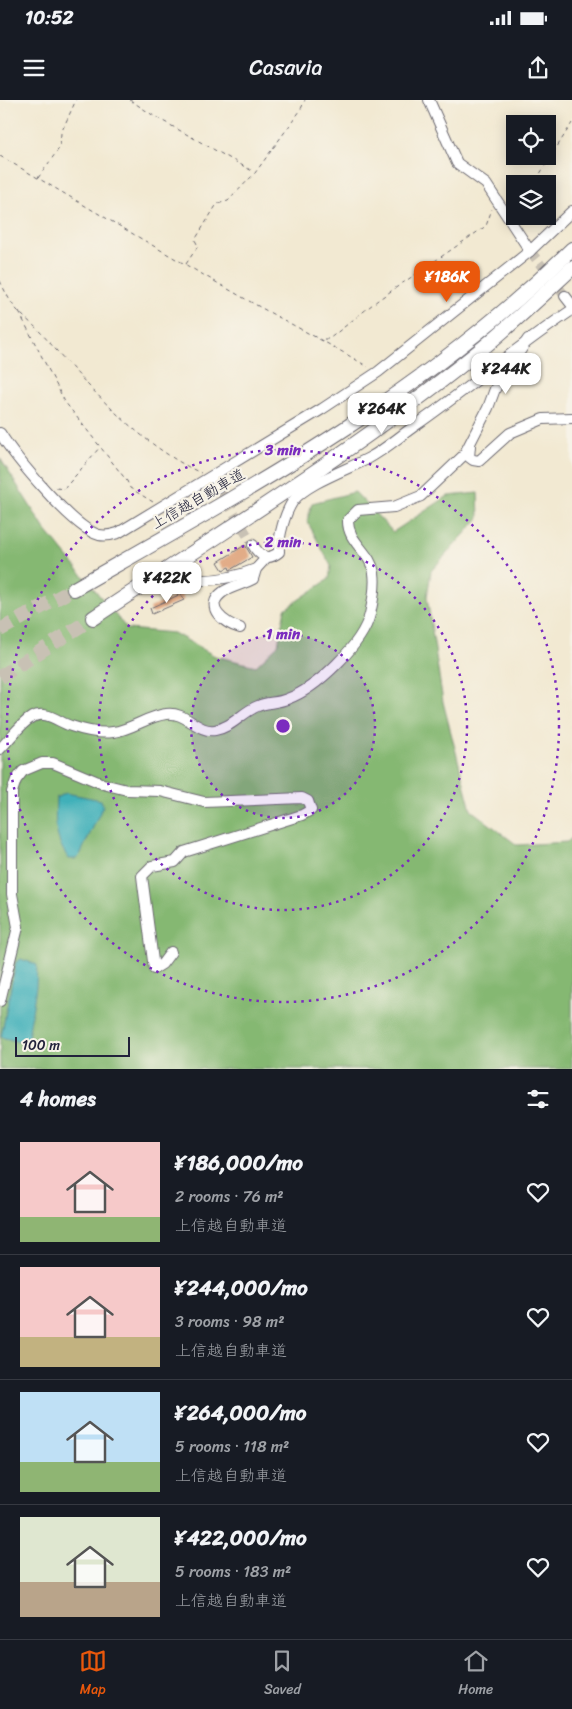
<!DOCTYPE html>
<html lang="en">
<head>
<meta charset="utf-8">
<style>
	body { margin:0; font-family:Sriracha,"Klee One",sans-serif; background:#242831; color:#f1f3f6; height:100vh; display:flex; flex-direction:column; font-size:19px; white-space:nowrap }
	* { box-sizing:border-box; margin:0 }
	p { font-size:16px; color:#9ea1a6 }
	.icon { flex:none; width:28px; height:28px; fill:none; stroke:currentColor; stroke-width:2; stroke-linecap:round; stroke-linejoin:round }
	.map { position:relative; height:969px; overflow:hidden }
	.panel { display:flex; flex-direction:column; background:#171b24; flex:1 }
	.panel>* { flex:none }
	.fabs { position:absolute; left:506px; top:15px; display:grid; gap:10px }
	.fabs a { display:grid; place-items:center; width:50px; height:50px; border-radius:0px; background:#171b24; box-shadow:0 2px 12px #0003; font-size:25px }
	.scale { position:absolute; left:15px; bottom:12px; width:115px; box-sizing:border-box; padding-left:5px; border:2px solid #22223b; border-top:0; font-size:14px; line-height:18px; white-space:nowrap; color:#22223b; -webkit-text-stroke:4px #f7f3e8; paint-order:stroke }
	.price { position:absolute; translate:-50% -42px; padding:0 11px; border-radius:10px; background:#fff; color:#222; font-size:16px; line-height:32px; filter:drop-shadow(0 1px 2px #0008) }
	.price::after { content:''; position:absolute; left:50%; top:30px; width:15px; height:11px; margin-left:-8px; background:inherit; clip-path:polygon(0 0,100% 0,50% 100%) }
	.price.selected { background:#ea580c; color:#fff }
	ul { padding:0; list-style:none }
	li { display:flex; align-items:center; gap:15px; height:125px; padding:0 20px }
	li+li { border-top:1px solid #363941 }
	li span { display:grid; place-items:center; flex:none; width:140px; height:100px; border-radius:0px; color:#555 }
	li>.icon { margin-inline-start:auto }
	span .icon { width:60px; height:60px; fill:#fffc; stroke-width:1 }
	li b { font-size:21px }
	h2 { display:flex; justify-content:space-between; align-items:center; height:60px; padding:0 20px; font-size:21px }
	.status { display:flex; justify-content:space-between; align-items:center; height:35px; padding:0 25px; background:#171b24; direction:ltr }
	.status svg { height:14px; fill:currentColor }
	header { display:flex; justify-content:space-between; align-items:center; height:65px; padding:0 20px; background:#171b24; font-size:22px; font-weight:600 }
	.dock { display:flex; justify-content:space-around; align-items:center; height:70px; border-top:1px solid #363941; background:#171b24; font-size:14px; color:#9ea1a6 }
	.dock a { display:grid; justify-items:center; gap:2px }
	.dock .selected { color:#ea580c }
	.map>svg:first-child { display:block }
</style>
</head>
<body>
<div class="status"><b>10:52</b><svg viewBox="0 0 49 12"><path d="M0 12V9h3v3zM5 12V6h3v6zM10 12V3h3v9zM15 12V0h3v12zM26 1h20v11H26zM47 4h2v5h-2z"/></svg></div>
<header><svg class="icon" aria-label="menu" viewBox="0 0 24 24"><path d="M4 6h16M4 12h16M4 18h16"/></svg>Casavia<svg class="icon" aria-label="share" viewBox="0 0 24 24"><path d="M12 15V3M7 8l5-5 5 5M5 13v7h14v-7"/></svg></header>
<div class="map">
<svg width="572" height="969" viewBox="0 0 572 969">
	<rect width="100%" height="100%" fill="#f7f3e8"/>
	<filter id="ink" filterUnits="userSpaceOnUse"><feTurbulence type="fractalNoise" baseFrequency=".02" numOctaves="2"/><feDisplacementMap in="SourceGraphic" scale="10" xChannelSelector="R" yChannelSelector="G"/><feConvolveMatrix kernelMatrix="1 2 1 2 8 2 1 2 1" color-interpolation-filters="sRGB"/></filter>
	<filter id="wash" filterUnits="userSpaceOnUse"><feTurbulence type="fractalNoise" baseFrequency=".0096" numOctaves="4" result="noise"/><feDisplacementMap in="SourceGraphic" scale="20" xChannelSelector="R" yChannelSelector="G"/><feGaussianBlur stdDeviation="1.12" result="paint"/><feColorMatrix in="noise" values="0 0 0 0 0 0 0 0 0 0 0 0 0 0 0 0 0 1.4 0 .05"/><feComposite in="paint" operator="in"/></filter>
	<g filter="url(#wash)">
		<rect width="100%" height="100%" fill="#f2e9d2"/>
		<polygon fill="#85b872" stroke="#546d56" points="0,358 44,428 127,529 174,533 215,556 256,566 278,545 285,509 329,479 331,466 307,421 312,403 355,392 393,432 448,396 478,393 479,418 431,471 427,497 443,602 471,710 517,745 567,742 572,738 572,969 0,969"/>
		<g fill="#40b0b9" stroke="#31697a">
			<path d="M66,693l35,7 2,6 -23,49 -4,4h-7c-15,-21 -14,-36 -13,-61z"/>
			<polygon points="21,859 37,865 36,887 27,944 1,937 16,862"/>
		</g>
		<g id="blocks">
			<g fill="#e2ac87">
				<polygon points="245,445 252,457 230,470 229,467 223,470 218,462"/>
				<polygon points="181,494 184,500 152,514 150,508"/>
			</g>
		</g>
	</g>
	<g filter="url(#ink)">
		<use href="#blocks" fill-opacity="0" stroke="#6b6870" stroke-width="1"/>
		<g fill="none" stroke-linecap="round" stroke-linejoin="round">
			<g stroke="#c8c1b4" stroke-width="10" stroke-dasharray="10 5" stroke-linecap="butt">
				<polyline points="530,151 565,196"/>
				<polyline points="219,388 253,445"/>
			</g>
			<g stroke="#c8c1b4" stroke-width="14" stroke-dasharray="14 7" stroke-linecap="butt">
				<polyline points="0,530 74,489"/>
				<polyline points="0,577 93,518"/>
			</g>
			<defs>
				<g id="minor">
					<polyline points="429,0 457,63 486,84 530,151"/>
					<polyline points="565,196 572,205"/>
					<path d="M0,333c15,24 73,95 99,102 6,1 13,0 19,-2l204,-124 56,-37 152,-121 42,-40"/>
					<polyline points="470,346 469,357 473,360 479,361 510,333 543,319 572,318"/>
					<polyline points="214,376 219,388"/>
					<path d="M253,445c7,12 15,16 26,7 -1,-15 6,-39 14,-51 14,-18 56,-32 76,-43 17,-9 31,-22 47,-33 53,-37 102,-79 156,-115"/>
					<path d="M196,480c21,1 40,-3 60,-11"/>
					<path d="M240,528c-15,-4 -38,-21 -17,-36 9,-6 21,-8 30,-13l3,-10 10,-11"/>
					<path d="M0,649c10,-10 20,-25 32,-32 15,-7 26,5 39,9 12,4 29,8 42,6 18,-2 35,-16 53,-18 20,-3 31,19 49,16 18,-3 27,-18 43,-24 9,-4 20,-3 29,-7 29,-10 76,-55 83,-85 3,-13 6,-28 4,-41 -3,-21 -27,-31 -26,-53l10,-10 36,-3 27,-11 43,-41 24,-47 7,-19 33,-50"/>
					<polyline points="0,901 18,827 12,794 12,692 16,680 23,671 42,663 53,663 103,684 127,690 160,691 204,702 302,698 308,701 311,710 302,715 184,752 175,762 152,766 142,776 154,869 162,864 171,852"/>
				</g>
				<g id="highway">
					<path d="M74,489c179,-102 349,-194 498,-340"/>
					<path d="M93,518c128,-85 260,-166 380,-262 35,-28 67,-58 99,-88"/>
				</g>
			</defs>
			<use href="#minor" stroke="#6b6870" stroke-width="12"/>
			<use href="#highway" stroke="#6b6870" stroke-width="16"/>
			<g stroke="#6b6870" stroke-width="1" stroke-dasharray="4 4" stroke-linecap="butt">
				<polyline points="130,0 154,16 254,72"/>
				<path d="M0,56c81,47 161,95 242,141 42,24 85,45 126,70"/>
				<polyline points="38,78 60,47 61,33 76,0"/>
				<polyline points="529,84 538,77 572,23"/>
				<polyline points="507,99 515,94"/>
				<polyline points="186,164 198,146 195,140 217,104 228,101 255,73 300,11 305,0"/>
				<path d="M0,181c5,10 11,24 20,32 7,7 15,13 22,21 44,50 97,111 159,139"/>
				<polyline points="19,212 65,302 127,381 130,388 153,402"/>
				<polyline points="324,239 329,239 378,200 486,126 492,109"/>
				<polyline points="56,388 64,389 100,347"/>
			</g>
			<use href="#minor" stroke="#fff" stroke-width="10"/>
			<use href="#highway" stroke="#fff" stroke-width="14"/>
		</g>
	</g>
	<circle cx="283" cy="626" r="92" fill="#7b2cbf" fill-opacity=".12"/>
	<g fill="none" stroke="#7b2cbf" stroke-width="2.5" stroke-dasharray="2.5 5">
		<circle cx="283" cy="626" r="92"/>
		<circle cx="283" cy="626" r="184"/>
		<circle cx="283" cy="626" r="276"/>
	</g>
	<g text-anchor="middle" dominant-baseline="central" stroke-width="4.5" stroke-linejoin="round" paint-order="stroke">
		<g font-size="15" fill="#22223b" stroke="#f7f3e8">
			<text transform="translate(198 399) rotate(-30)">上信越自動車道</text>
		</g>
	</g>
	<circle cx="283" cy="626" r="8" fill="#7b2cbf" stroke="#f7f3e8" stroke-width="2.5"/>
	<g font-size="15" text-anchor="middle" font-weight="bold" fill="#7b2cbf" stroke="#f7f3e8" stroke-width="4.5" stroke-linejoin="round" paint-order="stroke">
		<text x="283" y="355">3 min</text>
		<text x="283" y="447">2 min</text>
		<text x="283" y="539">1 min</text>
	</g>
</svg>
<div class="fabs">
<a><svg class="icon" aria-label="locate" viewBox="0 0 24 24"><circle cx="12" cy="12" r="6"/><path d="M12 2v4M12 18v4M2 12h4M18 12h4"/></svg></a>
<a><svg class="icon" aria-label="layers" viewBox="0 0 24 24"><path d="M12 4l9 5-9 5-9-5zM3 14l9 5 9-5"/></svg></a>
</div>
<div class="scale">100 m</div>
<b class="price selected" style="left:447px;top:203px">¥186K</b>
<b class="price" style="left:506px;top:295px">¥244K</b>
<b class="price" style="left:382px;top:335px">¥264K</b>
<b class="price" style="left:167px;top:504px">¥422K</b>
</div>
<section class="panel">
<h2>4 homes<svg class="icon" aria-label="filters" viewBox="0 0 24 24"><path d="M4 7h16M4 17h16"/><circle cx="9" cy="7" r="2"/><circle cx="15" cy="17" r="2"/></svg></h2>
<ul>
<li><span style="background:linear-gradient(#f6c9c9 75%,#8fb573 0)"><svg class="icon" aria-label="home" viewBox="0 0 24 24"><path d="M3 11l9-7 9 7M6 9v11h12V9"/></svg></span><div><b>¥186,000/mo</b><p>2 rooms · 76 m²</p><p>上信越自動車道</p></div><svg class="icon" aria-label="heart" viewBox="0 0 24 24"><path d="M12 20l-8-8c-3-5 5-10 8-4 3-6 11-1 8 4z"/></svg></li>
<li><span style="background:linear-gradient(#f6c9c9 70%,#c2b280 0)"><svg class="icon" aria-label="home" viewBox="0 0 24 24"><path d="M3 11l9-7 9 7M6 9v11h12V9"/></svg></span><div><b>¥244,000/mo</b><p>3 rooms · 98 m²</p><p>上信越自動車道</p></div><svg class="icon" aria-label="heart" viewBox="0 0 24 24"><path d="M12 20l-8-8c-3-5 5-10 8-4 3-6 11-1 8 4z"/></svg></li>
<li><span style="background:linear-gradient(#bfe0f5 70%,#8fb573 0)"><svg class="icon" aria-label="home" viewBox="0 0 24 24"><path d="M3 11l9-7 9 7M6 9v11h12V9"/></svg></span><div><b>¥264,000/mo</b><p>5 rooms · 118 m²</p><p>上信越自動車道</p></div><svg class="icon" aria-label="heart" viewBox="0 0 24 24"><path d="M12 20l-8-8c-3-5 5-10 8-4 3-6 11-1 8 4z"/></svg></li>
<li><span style="background:linear-gradient(#dfe7d0 65%,#b9a48a 0)"><svg class="icon" aria-label="home" viewBox="0 0 24 24"><path d="M3 11l9-7 9 7M6 9v11h12V9"/></svg></span><div><b>¥422,000/mo</b><p>5 rooms · 183 m²</p><p>上信越自動車道</p></div><svg class="icon" aria-label="heart" viewBox="0 0 24 24"><path d="M12 20l-8-8c-3-5 5-10 8-4 3-6 11-1 8 4z"/></svg></li>
</ul>
</section>
<nav class="dock">
<a class="selected"><svg class="icon" aria-label="map" viewBox="0 0 24 24"><path d="M3 6l6-2 6 2 6-2v14l-6 2-6-2-6 2zM9 4v14M15 6v14"/></svg>Map</a>
<a><svg class="icon" aria-label="saved" viewBox="0 0 24 24"><path d="M7 4h10v16l-5-4-5 4z"/></svg>Saved</a>
<a><svg class="icon" aria-label="home" viewBox="0 0 24 24"><path d="M3 11l9-7 9 7M6 9v11h12V9"/></svg>Home</a>
</nav>
</body>
</html>
